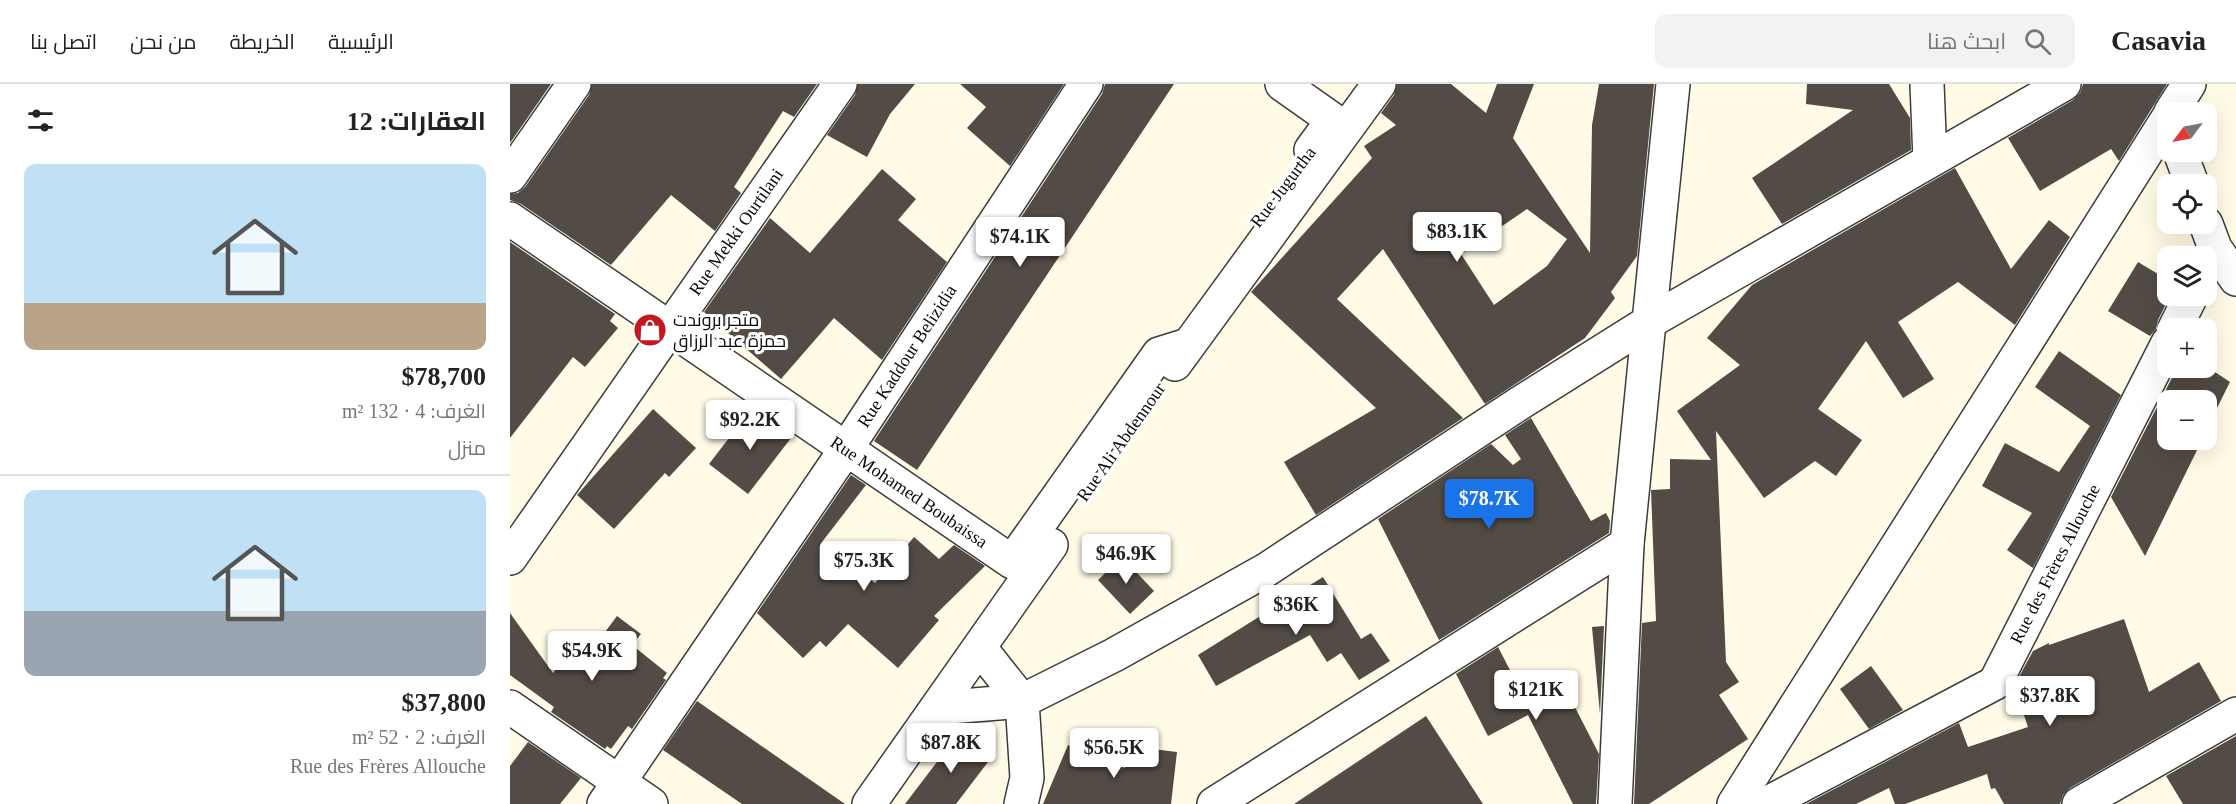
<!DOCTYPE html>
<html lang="ar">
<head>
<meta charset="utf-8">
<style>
	body { margin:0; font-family:"Times New Roman",Cairo,serif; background:#f2f2f2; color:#222; direction:rtl; height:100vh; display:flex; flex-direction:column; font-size:22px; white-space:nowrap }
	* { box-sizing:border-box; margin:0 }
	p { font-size:20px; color:#767676 }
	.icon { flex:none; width:33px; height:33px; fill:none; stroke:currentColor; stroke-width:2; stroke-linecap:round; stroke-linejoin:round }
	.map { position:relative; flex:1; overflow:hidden; direction:ltr }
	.side { display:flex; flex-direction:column; background:#fff; width:510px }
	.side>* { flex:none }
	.needle { width:39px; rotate:238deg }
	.tools { position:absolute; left:1647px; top:18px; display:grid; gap:12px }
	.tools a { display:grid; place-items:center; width:60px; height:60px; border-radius:12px; background:#fff; box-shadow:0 6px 24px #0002; font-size:30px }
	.price { position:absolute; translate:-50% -51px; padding:0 14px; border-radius:6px; background:#fff; color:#222; font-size:20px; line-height:39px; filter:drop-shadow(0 2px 3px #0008) }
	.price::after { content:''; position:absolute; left:50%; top:36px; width:18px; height:14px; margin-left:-9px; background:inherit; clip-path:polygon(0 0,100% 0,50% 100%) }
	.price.active { background:#1a73e8; color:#fff }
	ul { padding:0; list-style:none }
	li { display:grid; align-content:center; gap:12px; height:318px; padding:0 24px }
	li+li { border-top:2px solid #e0e0e0 }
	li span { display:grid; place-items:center; height:186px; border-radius:12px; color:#555 }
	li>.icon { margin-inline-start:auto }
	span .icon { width:108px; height:108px; fill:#fffc; stroke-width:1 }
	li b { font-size:26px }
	h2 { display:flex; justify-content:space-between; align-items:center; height:72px; padding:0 24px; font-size:26px }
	header { display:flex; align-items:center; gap:36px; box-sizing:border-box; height:84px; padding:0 30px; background:#fff; border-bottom:2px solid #e0e0e0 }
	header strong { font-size:28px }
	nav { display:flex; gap:33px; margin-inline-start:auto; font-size:21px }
	.search { width:420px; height:54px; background:#f2f2f2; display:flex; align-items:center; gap:15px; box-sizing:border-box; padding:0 21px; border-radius:12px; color:#767676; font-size:22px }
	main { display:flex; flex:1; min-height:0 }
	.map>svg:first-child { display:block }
</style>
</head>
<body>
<header>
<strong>Casavia</strong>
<div class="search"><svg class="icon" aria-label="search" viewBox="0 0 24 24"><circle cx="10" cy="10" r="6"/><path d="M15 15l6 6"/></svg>ابحث هنا</div>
<nav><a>الرئيسية</a><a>الخريطة</a><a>من نحن</a><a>اتصل بنا</a></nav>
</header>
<main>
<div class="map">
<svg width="1726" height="720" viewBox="0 0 1726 720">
	<rect width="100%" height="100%" fill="#fffbe6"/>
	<g fill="#534b45" fill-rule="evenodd">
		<polygon points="0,0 41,0 0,59"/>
		<polygon points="82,0 307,0 284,33 273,27 224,103 231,109 205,147 161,111 101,181 11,120 0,116 0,110 8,109 15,103 79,11"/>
		<polygon points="348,0 405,0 380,30 357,73 317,51 345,11"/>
		<polygon points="450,0 554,0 500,82 457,44 476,23"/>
		<polygon points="595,0 664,0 407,386 364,357 592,10"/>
		<path d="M887,0h54l35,29 11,-29h37l-21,54 77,115 2,-128 7,-41h55l-17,172 -26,36 4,6 -30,40 -100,66 -102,-155 -46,50 126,119 -147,97 -32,-53 92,-54 -125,-116 121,-134 -8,-12 32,-21 -15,-12 13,-18zM1017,125l40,30 -20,27 -53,39 -33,-51z"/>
		<polygon points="1297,0 1379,0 1400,34 1401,66 1272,140 1242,94 1343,26 1296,20"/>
		<polygon points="1573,0 1657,0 1609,77 1601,65 1530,107 1498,54 1563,16 1570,9"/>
		<polygon points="1445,84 1501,185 1539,136 1560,153 1505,241 1448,198 1388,238 1424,295 1393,314 1356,257 1308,325 1352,356 1326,392 1305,377 1254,414 1206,347 1216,578 1229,598 1209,611 1238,655 1139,720 1124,720 1132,539 1146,537 1141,406 1160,405 1160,375 1201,376 1167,327 1230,281 1197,254 1242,201"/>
		<polygon points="372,85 406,115 388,136 437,178 372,276 324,234 271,295 194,228 260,134 300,169"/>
		<polygon points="0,158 105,230 100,237 108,244 75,283 63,273 0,354"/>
		<polygon points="1628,178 1658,196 1658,212 1660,212 1648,236 1646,245 1640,252 1598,227"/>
		<polygon points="1549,267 1611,311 1523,484 1497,466 1522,429 1472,402 1495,359 1549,388 1580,342 1525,303"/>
		<polygon points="1696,282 1720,298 1696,346 1696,316 1658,316 1658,356 1692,356 1635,472 1601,413 1667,284"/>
		<polygon points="242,324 281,354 238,410 199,380"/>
		<polygon points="143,325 186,364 159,393 155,389 104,445 67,411"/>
		<polygon points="1021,334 1081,437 1096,429 1100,437 1099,449 929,556 868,435 981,360 1003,381 1011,375 995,351"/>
		<polygon points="341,391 356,401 312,458 365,499 404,453 429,475 444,461 475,482 424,532 429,536 388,584 338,540 316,563 310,557 293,574 247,529"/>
		<polygon points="612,473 644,507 620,530 588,496"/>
		<polygon points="813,493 851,555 861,549 880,577 849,596 831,569 817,578 800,551 706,602 688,571"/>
		<polygon points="0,529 43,589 64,561 78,571 107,532 131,550 122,561 157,589 153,594 156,596 122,645 118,642 101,665 97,662 95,665 41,628 44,623 0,591"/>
		<polygon points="1614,535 1639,608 1689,578 1711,617 1560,704 1553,711 1550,720 1494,720 1485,704 1481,705 1477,690 1395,720 1385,720 1379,704 1346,720 1296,720 1449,639 1458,663 1518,643 1504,602 1523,567 1539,559 1539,561"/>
		<polygon points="1094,542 1090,630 1082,543"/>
		<polygon points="988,563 1014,613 1052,598 1089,670 1086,720 1063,720 1018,631 978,652 946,590"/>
		<polygon points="1361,582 1393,626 1359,645 1330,605"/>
		<polygon points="187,617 335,720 232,720 153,666"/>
		<polygon points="916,632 973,720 784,720"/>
		<polygon points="449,649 481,674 446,720 395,720"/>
		<polygon points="1726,652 1726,720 1673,720 1656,692"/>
		<polygon points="18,658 71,694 50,720 0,720 0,682"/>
		<polygon points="558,661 615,684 618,662 667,668 661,720 533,720"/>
	</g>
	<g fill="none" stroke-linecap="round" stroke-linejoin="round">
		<defs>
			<g id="street">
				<polyline points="772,0 823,36 801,66"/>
				<polyline points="1417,0 1420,76"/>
				<polyline points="1661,28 1679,0"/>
				<polyline points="1670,68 1682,100"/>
				<polyline points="0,92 64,0"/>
				<polyline points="0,135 502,478 649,270 678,261"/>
				<polyline points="1696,140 1705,164 1726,195"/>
				<polyline points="1665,244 1681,212"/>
				<polyline points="665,280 869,0"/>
				<polyline points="0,474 330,0"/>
				<polyline points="470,564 512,617 517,694 511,720"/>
				<polyline points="0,623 141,720"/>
				<polyline points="427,624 512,617 604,571 756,486 1010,319 1139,238 1163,0"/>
				<polyline points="94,720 336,365 576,0"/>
				<polyline points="359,720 541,461"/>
				<polyline points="704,720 1117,460"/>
				<polyline points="1105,720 1117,460 1139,238 1554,0"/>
				<polyline points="1224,720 1658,34"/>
				<polyline points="1256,720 1485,599 1658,259"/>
				<polyline points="1569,720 1726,630"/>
			</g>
		</defs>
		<use href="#street" stroke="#3c3c3c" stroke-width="36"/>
		<use href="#street" stroke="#fff" stroke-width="33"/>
	</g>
	<defs>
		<symbol id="shop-disc" viewBox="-11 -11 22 22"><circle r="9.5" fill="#c2191e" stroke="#fff"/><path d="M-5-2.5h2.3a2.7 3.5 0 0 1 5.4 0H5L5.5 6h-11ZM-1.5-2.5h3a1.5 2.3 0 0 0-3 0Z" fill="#fff"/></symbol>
	</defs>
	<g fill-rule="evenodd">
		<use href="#shop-disc" x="121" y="227" width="38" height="38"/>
	</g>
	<g text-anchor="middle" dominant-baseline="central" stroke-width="6" stroke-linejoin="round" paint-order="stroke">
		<g font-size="18" fill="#090909" stroke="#fff">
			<text transform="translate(773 103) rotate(-53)">Rue Jugurtha</text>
			<text transform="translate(226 148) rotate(-55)">Rue Mekki Ourtilani</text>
			<text transform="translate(397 272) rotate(-57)">Rue Kaddour Belizidia</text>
			<text transform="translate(611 358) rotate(-55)">Rue Ali Abdennour</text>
			<text transform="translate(399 408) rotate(34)">Rue Mohamed Boubaissa</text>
			<text transform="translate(1545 480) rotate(-63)">Rue des Frères Allouche</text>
		</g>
		<g font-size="18" fill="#090909" stroke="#fff" text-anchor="start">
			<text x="163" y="236">متجر بروندت<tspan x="163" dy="21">حمزة عبد الرزاق</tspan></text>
		</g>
	</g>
</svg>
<div class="tools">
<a><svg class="needle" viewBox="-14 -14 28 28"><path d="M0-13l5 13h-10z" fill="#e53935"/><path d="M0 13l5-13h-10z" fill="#767676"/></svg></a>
<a><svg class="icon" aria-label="locate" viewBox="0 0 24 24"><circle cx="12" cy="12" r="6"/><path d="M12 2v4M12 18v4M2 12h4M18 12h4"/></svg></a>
<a><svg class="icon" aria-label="layers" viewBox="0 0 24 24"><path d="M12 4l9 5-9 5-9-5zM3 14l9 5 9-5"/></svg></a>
<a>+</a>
<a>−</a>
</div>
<b class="price" style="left:947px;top:179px">$83.1K</b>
<b class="price" style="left:510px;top:184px">$74.1K</b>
<b class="price" style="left:240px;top:367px">$92.2K</b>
<b class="price active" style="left:979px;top:446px">$78.7K</b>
<b class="price" style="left:616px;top:501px">$46.9K</b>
<b class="price" style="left:354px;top:508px">$75.3K</b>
<b class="price" style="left:786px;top:552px">$36K</b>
<b class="price" style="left:82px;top:598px">$54.9K</b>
<b class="price" style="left:1026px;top:637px">$121K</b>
<b class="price" style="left:1540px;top:643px">$37.8K</b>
<b class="price" style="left:441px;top:690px">$87.8K</b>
<b class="price" style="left:604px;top:695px">$56.5K</b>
</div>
<section class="side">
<h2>العقارات: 12<svg class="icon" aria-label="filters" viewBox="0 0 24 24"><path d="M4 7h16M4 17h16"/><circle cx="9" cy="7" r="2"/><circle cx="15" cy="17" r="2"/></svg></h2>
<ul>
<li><span style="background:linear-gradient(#bfe0f5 75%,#b9a48a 0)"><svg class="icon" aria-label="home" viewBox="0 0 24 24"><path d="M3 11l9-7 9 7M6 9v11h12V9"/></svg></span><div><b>$78,700</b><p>الغرف: 4 · 132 m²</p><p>منزل</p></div></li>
<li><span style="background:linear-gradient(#bfe0f5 65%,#9aa5b1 0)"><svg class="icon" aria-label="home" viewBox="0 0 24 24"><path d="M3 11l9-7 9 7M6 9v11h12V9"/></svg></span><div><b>$37,800</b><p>الغرف: 2 · 52 m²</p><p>Rue des Frères Allouche</p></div></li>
</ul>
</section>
</main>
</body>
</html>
